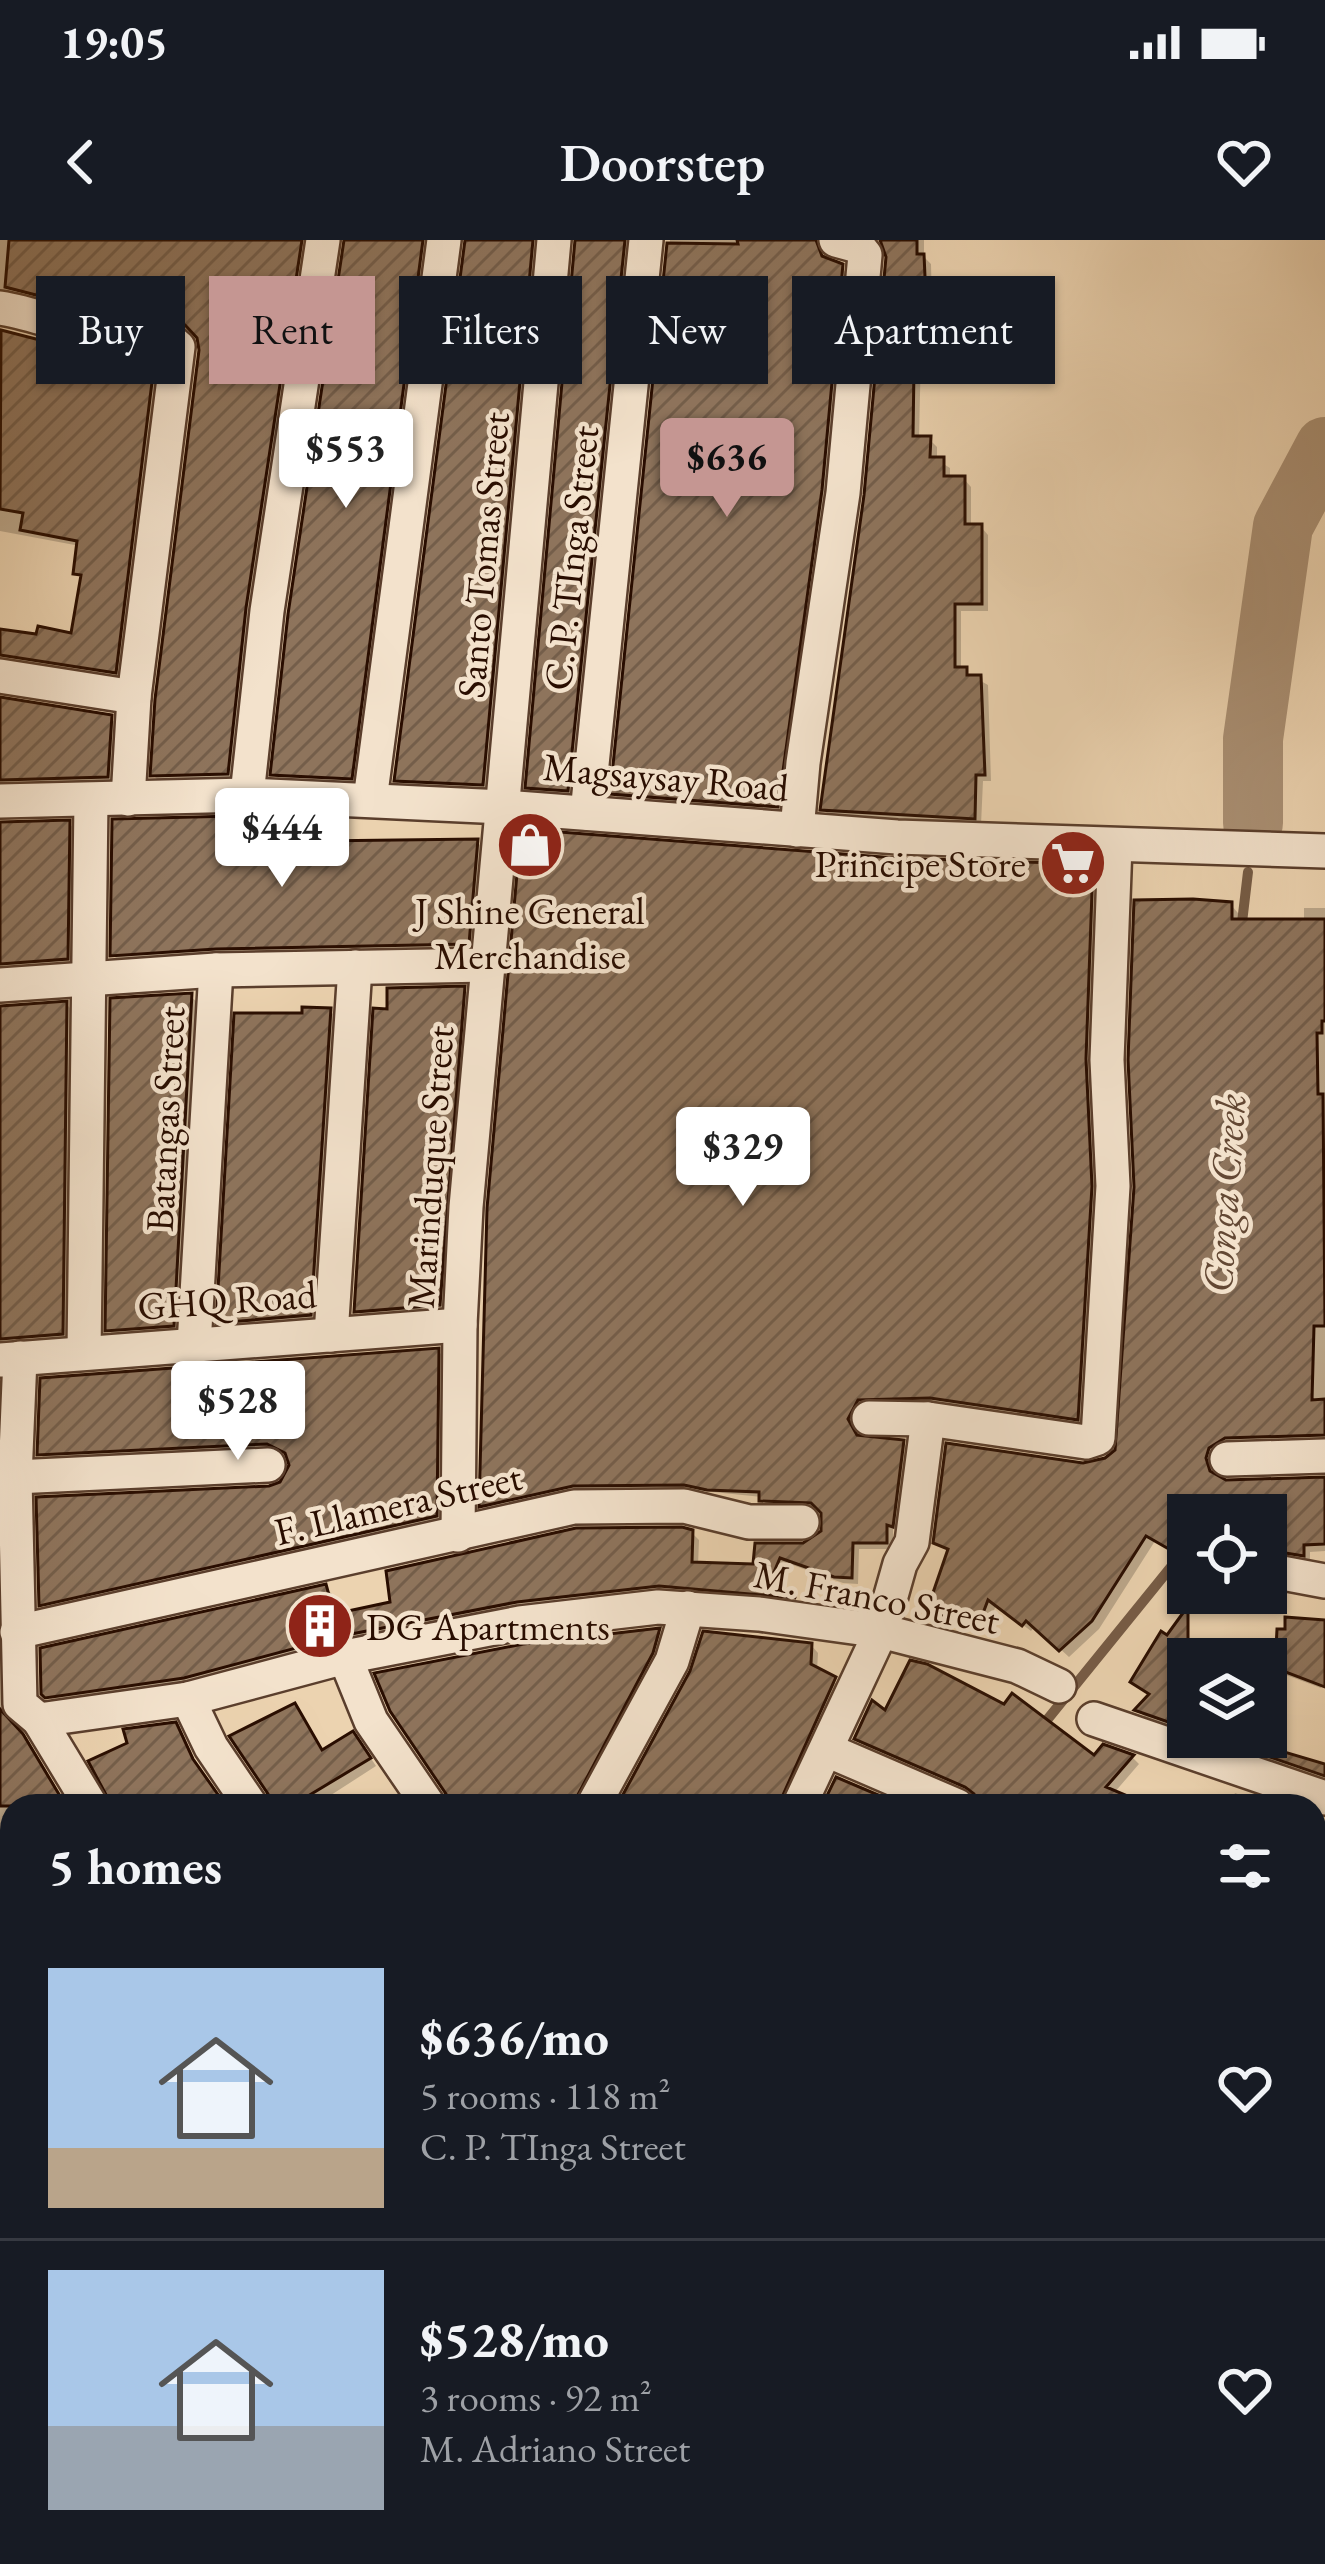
<!DOCTYPE html>
<html lang="en">
<head>
<meta charset="utf-8">
<style>
	body { margin:0; font-family:"EB Garamond",serif; background:#20242c; color:#f1f3f6; height:100vh; display:flex; flex-direction:column; font-size:45px; white-space:nowrap }
	* { box-sizing:border-box; margin:0 }
	p { font-size:39px; color:#9ea1a6 }
	.icon { flex:none; width:66px; height:66px; fill:none; stroke:currentColor; stroke-width:2; stroke-linecap:round; stroke-linejoin:round }
	.map { position:relative; flex:1; overflow:hidden }
	.details { position:absolute; left:0px; top:1554px; width:1326px; height:771px; display:flex; flex-direction:column; background:#171b24; border-radius:36px 36px 0 0; box-shadow:0 3px 9px #0004 }
	.details>* { flex:none }
	.banner { position:absolute; left:36px; top:36px; width:1254px; height:108px; display:flex; gap:24px }
	.tools { position:absolute; left:1167px; top:1254px; display:grid; gap:24px }
	.tools a { display:grid; place-items:center; width:120px; height:120px; border-radius:0px; background:#171b24; box-shadow:0 3px 9px #0004; font-size:60px }
	.price { position:absolute; translate:-50% -102px; padding:0 27px; border-radius:12px; background:#fff; color:#222; font-size:39px; line-height:78px; filter:drop-shadow(0 3px 6px #0008) }
	.price::after { content:''; position:absolute; left:50%; top:72px; width:36px; height:27px; margin-left:-18px; background:inherit; clip-path:polygon(0 0,100% 0,50% 100%) }
	.price.selected { background:#c59692; color:#111 }
	ul { padding:0; list-style:none }
	li { display:flex; align-items:center; gap:36px; height:300px; padding:0 48px }
	li+li { border-top:3px solid #363941 }
	li span { display:grid; place-items:center; flex:none; width:336px; height:240px; border-radius:0px; color:#555 }
	li>.icon { margin-inline-start:auto }
	span .icon { width:144px; height:144px; fill:#fffc; stroke-width:1 }
	li b { font-size:51px }
	h2 { display:flex; justify-content:space-between; align-items:center; height:144px; padding:0 48px; font-size:51px }
	.chip { padding:0 42px; border-radius:0px; background:#171b24; box-shadow:0 3px 9px #0004; font-size:42px; line-height:108px }
	.chip.selected { background:#c59692; color:#111 }
	.status { display:flex; justify-content:space-between; align-items:center; height:84px; padding:0 60px; background:#171b24; direction:ltr }
	.status svg { height:33px; fill:currentColor }
	header { display:flex; justify-content:space-between; align-items:center; height:156px; padding:0 48px; background:#171b24; font-size:54px; font-weight:600 }
	.map>svg:first-child { display:block }
</style>
</head>
<body>
<div class="status"><b>19:05</b><svg viewBox="0 0 49 12"><path d="M0 12V9h3v3zM5 12V6h3v6zM10 12V3h3v9zM15 12V0h3v12zM26 1h20v11H26zM47 4h2v5h-2z"/></svg></div>
<header><svg class="icon" aria-label="back" viewBox="0 0 24 24"><path d="M15 5l-7 7 7 7"/></svg>Doorstep<svg class="icon" aria-label="heart" viewBox="0 0 24 24"><path d="M12 20l-8-8c-3-5 5-10 8-4 3-6 11-1 8 4z"/></svg></header>
<div class="map">
<svg width="1325" height="2324" viewBox="0 0 1325 2324">
	<defs>
		<pattern id="building-hatch" width="6" height="6" patternUnits="userSpaceOnUse" patternTransform="scale(3)"><rect width="6" height="6" fill="#8e745c"/><path d="M-1 1l2-2M0 6l6-6M5 7l2-2" fill="none" stroke="#745e4a"/></pattern>
	</defs>
	<rect width="100%" height="100%" fill="#ecd3b0"/>
	<filter id="stains"><feTurbulence type="fractalNoise" baseFrequency=".00167" numOctaves="4"/><feColorMatrix values="0 0 0 0 .2 0 0 0 0 .09 0 0 0 0 .02 0 0 0 .5 -.17"/></filter>
	<radialGradient id="worn" r=".72"><stop offset=".6" stop-color="#630" stop-opacity="0"/><stop offset="1" stop-color="#630" stop-opacity=".3"/></radialGradient>
	<g fill="#0003">
		<polygon points="0,0 311,0 235,541 161,543 153,535 202,110 200,97 192,90 171,82 112,79 13,54 0,55"/>
		<polygon points="346,0 432,0 358,545 281,542 273,534"/>
		<polygon points="467,0 542,0 490,551 404,547 397,540"/>
		<polygon points="577,0 636,0 575,557 536,554 528,546"/>
		<polygon points="670,0 824,0 826,19 849,34 829,260 785,573 621,561 613,553"/>
		<polygon points="883,0 924,0 924,17 931,24 932,67 922,67 919,199 929,199 937,207 937,220 950,228 950,239 964,239 971,247 971,287 981,287 988,295 988,371 961,371 961,430 988,445 991,541 983,541 981,585 831,577 823,569 867,255 889,17"/>
		<polygon points="0,93 94,116 154,121 162,128 123,439 0,426 0,392 74,396 83,340 77,333 80,306 0,291"/>
		<polygon points="0,460 110,478 118,485 115,544 0,549"/>
		<polygon points="233,579 241,587 240,605 477,602 485,610 476,711 121,723 113,715"/>
		<polygon points="69,583 76,591 74,726 0,733 0,585"/>
		<polygon points="896,621 1092,627 1099,634 1097,954 1084,1185 939,1164 865,1166 853,1187 859,1198 903,1202 909,1209 899,1291 893,1289 893,1309 859,1309 858,1344 843,1343 787,1323 775,1351 796,1363 525,1368 192,1444 55,1463 44,1453 325,1347 332,1354 338,1376 692,1293 699,1300 698,1326 755,1327 813,1304 826,1284 822,1269 768,1267 762,1257 693,1250 581,1252 489,1272 482,1266"/>
		<polygon points="1231,665 1238,673 1238,682 1304,682 1304,668 1325,668 1325,1202 1216,1216 1215,1240 1227,1243 1325,1240 1325,1311 1310,1312 1310,1322 1266,1318 1266,1275 1188,1275 1188,1320 1155,1301 1099,1389 1069,1417 1035,1386 1031,1391 996,1365 985,1394 938,1377 930,1370 950,1312 936,1302 1084,1226 1108,1220 1122,1202"/>
		<polygon points="464,749 471,757 446,1072 364,1078 357,1071 390,772"/>
		<polygon points="190,756 197,762 179,1091 115,1096 108,1090"/>
		<polygon points="66,764 74,772 70,1101 0,1109 0,769"/>
		<polygon points="330,771 338,779 318,1082 227,1089 219,1081 305,776"/>
		<polygon points="438,1111 445,1118 443,1283 49,1372 42,1364 270,1249 289,1237 289,1217 278,1210 47,1221 40,1214"/>
		<polygon points="0,1146 4,1151 0,1247 6,1476 12,1488 30,1505 67,1566 12,1566 12,1631 0,1634"/>
		<polygon points="1325,1383 1325,1439 1321,1448 1286,1435 1278,1427"/>
		<polygon points="659,1391 666,1398 580,1566 455,1566"/>
		<polygon points="811,1405 818,1413 817,1431 842,1447 786,1566 620,1566 693,1432"/>
		<polygon points="1134,1442 1188,1446 1188,1492 1145,1477 1138,1470 1151,1456"/>
		<polygon points="294,1466 324,1513 360,1502 376,1526 314,1566 274,1566"/>
		<polygon points="886,1474 1094,1519 1104,1508 1132,1517 1139,1524 1114,1553 1138,1566 980,1566 974,1553 865,1506 857,1498"/>
		<polygon points="1203,1497 1251,1497 1270,1511 1325,1527 1325,1539"/>
		<polygon points="1235,1553 1258,1561 1264,1566 1229,1566"/>
		<polygon points="0,1679 12,1684 12,1799 0,1800"/>
		<polygon points="1325,1728 1325,1782 1314,1785 1314,1751"/>
		<polygon points="0,1846 12,1852 12,2013 0,2014"/>
		<polygon points="1325,1955 1325,1989 1315,1980"/>
		<polygon points="0,2057 12,2062 12,2313 146,2313 139,2324 0,2324"/>
		<polygon points="1314,2115 1325,2117 1325,2173 1314,2174"/>
		<polygon points="1314,2211 1325,2212 1325,2324 1175,2324 1170,2313 1314,2313"/>
		<polygon points="181,2313 189,2313 201,2324 179,2324"/>
		<polygon points="213,2313 242,2313 240,2324 203,2324"/>
		<polygon points="285,2313 425,2313 422,2324 288,2324"/>
		<polygon points="468,2313 667,2313 666,2324 470,2324"/>
		<polygon points="712,2313 866,2313 864,2324 714,2324"/>
		<polygon points="908,2313 934,2314 1122,2313 1118,2324 912,2324"/>
	</g>
	<g fill="none" stroke-linecap="round" stroke-linejoin="round">
		<g stroke="#765c46" stroke-width="10">
			<polyline points="1241,691 1248,632"/>
			<polyline points="1038,1491 1188,1306"/>
			<polyline points="320,2324 331,2313"/>
		</g>
		<polyline stroke="#aa9074" stroke-width="60" points="1253,583 1253,499 1283,286 1325,207"/>
	</g>
	<g fill="url(#building-hatch)" stroke="#290d00" stroke-width="3">
		<polygon points="9,0 302,0 246,368 228,534 150,536 155,459 199,110 197,98 185,85 169,78 102,72 5,47"/>
		<polygon points="344,0 423,0 352,539 270,535 288,374"/>
		<polygon points="465,0 533,0 483,545 394,541"/>
		<polygon points="575,0 625,0 568,551 525,548"/>
		<polygon points="737,0 816,0 822,16 843,24 822,250 778,567 610,554 667,3 738,4"/>
		<polygon points="880,0 917,0 917,14 924,14 926,60 915,60 913,196 931,196 930,217 944,217 944,236 965,236 965,284 982,284 982,364 955,364 955,427 967,427 967,435 981,435 985,535 976,535 975,579 820,570 864,255 886,17"/>
		<polygon points="1,90 94,114 155,118 116,433 0,415 0,389 36,394 38,386 71,393 81,335 73,334 77,301 20,290 23,273 0,269"/>
		<polygon points="0,457 112,475 108,537 0,540"/>
		<polygon points="234,576 233,602 478,599 469,704 216,709 110,716 112,579"/>
		<polygon points="70,580 68,719 0,724 0,582"/>
		<polygon points="521,589 896,618 1093,624 1086,819 1092,946 1078,1180 930,1158 858,1160 848,1179 857,1195 904,1200 893,1287 887,1285 887,1303 853,1303 852,1338 834,1337 780,1318 769,1344 796,1358 659,1346 517,1362 341,1396 184,1438 45,1458 41,1454 40,1408 326,1344 334,1374 390,1362 386,1331 576,1288 682,1287 693,1290 692,1322 753,1324 755,1303 803,1303 821,1291 821,1273 811,1263 759,1261 759,1252 707,1250 684,1245 573,1246 479,1267 487,968"/>
		<polygon points="1193,659 1232,662 1232,679 1325,679 1325,781 1322,781 1322,793 1317,793 1318,854 1323,854 1325,1086 1314,1086 1312,1160 1325,1159 1325,1195 1225,1198 1209,1208 1206,1218 1210,1231 1226,1240 1325,1237 1325,1304 1304,1305 1304,1316 1266,1310 1266,1275 1188,1275 1188,1320 1146,1296 1092,1381 1059,1411 1026,1381 1022,1386 988,1360 977,1389 927,1370 948,1309 933,1303 946,1203 1083,1223 1105,1218 1115,1210 1134,947 1128,820 1134,660"/>
		<polygon points="465,746 440,1065 354,1072 373,768 387,769 387,748"/>
		<polygon points="192,753 174,1086 105,1091 110,758"/>
		<polygon points="67,761 63,1094 0,1099 0,766"/>
		<polygon points="302,767 331,768 311,1075 216,1083 234,773 302,773"/>
		<polygon points="439,1108 437,1276 39,1366 36,1257 269,1246 280,1242 289,1225 285,1213 267,1204 37,1215 40,1138"/>
		<polygon points="1188,1366 1188,1489 1134,1470 1149,1454 1130,1442 1161,1391 1167,1395"/>
		<polygon points="1285,1377 1325,1380 1325,1447 1275,1428 1277,1389 1285,1389"/>
		<polygon points="660,1388 653,1413 572,1566 450,1566 446,1554 390,1471 374,1433 523,1404"/>
		<polygon points="703,1391 812,1403 811,1424 836,1437 778,1566 630,1566 620,1560 690,1431"/>
		<polygon points="910,1420 927,1424 1004,1464 1012,1453 1094,1515 1103,1504 1134,1515 1106,1547 1151,1566 978,1566 974,1554 965,1547 854,1499 872,1460 885,1470"/>
		<polygon points="295,1463 322,1510 353,1491 371,1518 308,1556 314,1566 272,1566 268,1554 229,1496"/>
		<polygon points="0,1469 23,1494 66,1566 0,1566"/>
		<polygon points="176,1482 193,1519 226,1566 112,1566 88,1521 127,1503 123,1489"/>
		<polygon points="1212,1497 1267,1497 1264,1506 1325,1524 1325,1536"/>
		<polygon points="836,1537 904,1566 822,1566"/>
	</g>
	<g fill="none" stroke-linecap="round" stroke-linejoin="round">
		<defs>
			<g id="minor">
				<path d="M0,68c39,6 74,23 113,27 22,2 49,-5 65,12l-44,350 -6,102"/>
				<polyline points="0,436 134,457"/>
				<polyline points="247,555 267,371 323,0"/>
				<polyline points="370,560 444,0"/>
				<polyline points="0,561 247,555 503,567 897,597 1325,611"/>
				<polyline points="587,573 646,0"/>
				<polyline points="797,590 803,523 843,253 865,15 858,6 836,0"/>
				<polyline points="0,745 216,730 488,725"/>
				<polyline points="331,1095 355,727"/>
				<polyline points="194,1105 216,730"/>
				<polyline points="84,1113 91,560"/>
				<polyline points="20,1118 15,1237 20,1464 39,1480 91,1566"/>
				<polyline points="1,1120 460,1085"/>
				<polyline points="869,1178 928,1179 1086,1202 1098,1198 1113,946 1107,820 1115,605"/>
				<polyline points="1227,1219 1325,1216"/>
				<polyline points="15,1237 268,1225"/>
				<polyline points="458,1295 460,1085 466,967 554,0"/>
				<polyline points="1266,1330 1325,1341"/>
				<polyline points="17,1392 574,1267 684,1266 749,1282 802,1282"/>
				<polyline points="345,1417 371,1481 429,1566"/>
				<polyline points="188,1459 211,1507 251,1566"/>
				<polyline points="1094,1479 1325,1558"/>
				<polyline points="39,1480 188,1459 345,1417 520,1383 658,1367 759,1374 881,1391 1017,1426 1059,1446"/>
				<polyline points="827,1510 957,1566"/>
				<polyline points="593,1566 672,1421 688,1368"/>
				<polyline points="799,1566 881,1391 900,1324 912,1302 928,1179"/>
				<polyline points="1314,1636 1325,1611"/>
				<polyline points="0,1644 12,1661"/>
				<polyline points="1314,1692 1325,1695"/>
				<polyline points="1314,1795 1325,1799"/>
				<polyline points="0,1811 12,1828"/>
				<polyline points="1314,1929 1325,1933"/>
				<polyline points="0,2025 12,2039"/>
				<polyline points="1314,2061 1325,2063"/>
				<polyline points="1314,2187 1325,2189"/>
				<polyline points="253,2313 265,2324"/>
				<polyline points="435,2313 448,2324"/>
				<polyline points="678,2313 691,2324"/>
				<polyline points="877,2313 889,2324"/>
				<polyline points="1132,2313 1151,2324"/>
				<polyline points="150,2324 159,2313"/>
			</g>
		</defs>
		<use href="#minor" stroke="#5a3e2c" stroke-width="38"/>
		<use href="#minor" stroke="#f3e2cc" stroke-width="33"/>
	</g>
	<defs>
		<symbol id="shop-disc" viewBox="-11 -11 22 22"><circle r="9.5" fill="#8f2418" stroke="#f3e2cc"/><path d="M-5-2.5h2.3a2.7 3.5 0 0 1 5.4 0H5L5.5 6h-11ZM-1.5-2.5h3a1.5 2.3 0 0 0-3 0Z" fill="#fff"/></symbol>
		<symbol id="supermarket-disc" viewBox="-11 -11 22 22"><circle r="9.5" fill="#8f2418" stroke="#f3e2cc"/><path d="M-6-5.5h2.5l.6 2H6L4.5 2H-2.5L-4.4-4H-6ZM-1.5 3.2a1.3 1.3 0 1 0 .1 0ZM3 3.2a1.3 1.3 0 1 0 .1 0Z" fill="#fff"/></symbol>
		<symbol id="building-disc" viewBox="-11 -11 22 22"><circle r="9.5" fill="#8f2418" stroke="#f3e2cc"/><path d="M-4-6H4V6H1V3H-1V6H-4ZM-2.5-4.3h1.7v1.8h-1.7ZM.8-4.3h1.7v1.8H.8ZM-2.5-1h1.7V.8h-1.7ZM.8-1h1.7V.8H.8Z" fill="#fff"/></symbol>
	</defs>
	<g fill-rule="evenodd">
		<use href="#shop-disc" x="492" y="567" width="76" height="76"/>
		<use href="#supermarket-disc" x="1035" y="585" width="76" height="76"/>
		<use href="#building-disc" x="282" y="1348" width="76" height="76"/>
	</g>
	<g text-anchor="middle" dominant-baseline="central" stroke-width="9" stroke-linejoin="round" paint-order="stroke">
		<g font-size="39" fill="#290d00" stroke="#f3e2cc">
			<text transform="translate(483 315) rotate(-85)">Santo Tomas Street</text>
			<text transform="translate(571 318) rotate(-84)">C. P. TInga Street</text>
			<text transform="translate(666 537) rotate(5)">Magsaysay Road</text>
			<text transform="translate(165 879) rotate(-87)">Batangas Street</text>
			<text transform="translate(430 927) rotate(-86)">Marinduque Street</text>
			<text transform="translate(227 1060) rotate(-4)">GHQ Road</text>
			<text transform="translate(398 1264) rotate(-13)">F. Llamera Street</text>
			<text transform="translate(877 1357) rotate(11)">M. Franco Street</text>
		</g>
		<g font-size="39" fill="#290d00" stroke="#f3e2cc" text-anchor="end">
			<text x="1026" y="623">Principe Store</text>
			<text x="530" y="670" text-anchor="middle">J Shine General<tspan x="530" dy="45">Merchandise</tspan></text>
			<text x="366" y="1386" text-anchor="start">DG Apartments</text>
		</g>
		<g font-size="42" font-style="italic" fill="#634834" stroke="#f3e2cc">
			<text transform="translate(1224 953) rotate(-86)">Conga Creek</text>
		</g>
	</g>
	<rect width="100%" height="100%" filter="url(#stains)"/>
	<rect width="100%" height="100%" fill="url(#worn)"/>
</svg>
<div class="tools">
<a><svg class="icon" aria-label="locate" viewBox="0 0 24 24"><circle cx="12" cy="12" r="6"/><path d="M12 2v4M12 18v4M2 12h4M18 12h4"/></svg></a>
<a><svg class="icon" aria-label="layers" viewBox="0 0 24 24"><path d="M12 4l9 5-9 5-9-5zM3 14l9 5 9-5"/></svg></a>
</div>
<b class="price" style="left:346px;top:271px">$553</b>
<b class="price selected" style="left:727px;top:280px">$636</b>
<b class="price" style="left:282px;top:650px">$444</b>
<b class="price" style="left:743px;top:969px">$329</b>
<b class="price" style="left:238px;top:1223px">$528</b>
<div class="banner">
<a class="chip">Buy</a>
<a class="chip selected">Rent</a>
<a class="chip">Filters</a>
<a class="chip">New</a>
<a class="chip">Apartment</a>
</div>
<section class="details">
<h2>5 homes<svg class="icon" aria-label="filters" viewBox="0 0 24 24"><path d="M4 7h16M4 17h16"/><circle cx="9" cy="7" r="2"/><circle cx="15" cy="17" r="2"/></svg></h2>
<ul>
<li><span style="background:linear-gradient(#a9c7e8 75%,#b9a48a 0)"><svg class="icon" aria-label="home" viewBox="0 0 24 24"><path d="M3 11l9-7 9 7M6 9v11h12V9"/></svg></span><div><b>$636/mo</b><p>5 rooms · 118 m²</p><p>C. P. TInga Street</p></div><svg class="icon" aria-label="heart" viewBox="0 0 24 24"><path d="M12 20l-8-8c-3-5 5-10 8-4 3-6 11-1 8 4z"/></svg></li>
<li><span style="background:linear-gradient(#a9c7e8 65%,#9aa5b1 0)"><svg class="icon" aria-label="home" viewBox="0 0 24 24"><path d="M3 11l9-7 9 7M6 9v11h12V9"/></svg></span><div><b>$528/mo</b><p>3 rooms · 92 m²</p><p>M. Adriano Street</p></div><svg class="icon" aria-label="heart" viewBox="0 0 24 24"><path d="M12 20l-8-8c-3-5 5-10 8-4 3-6 11-1 8 4z"/></svg></li>
</ul>
</section>
</div>
</body>
</html>
